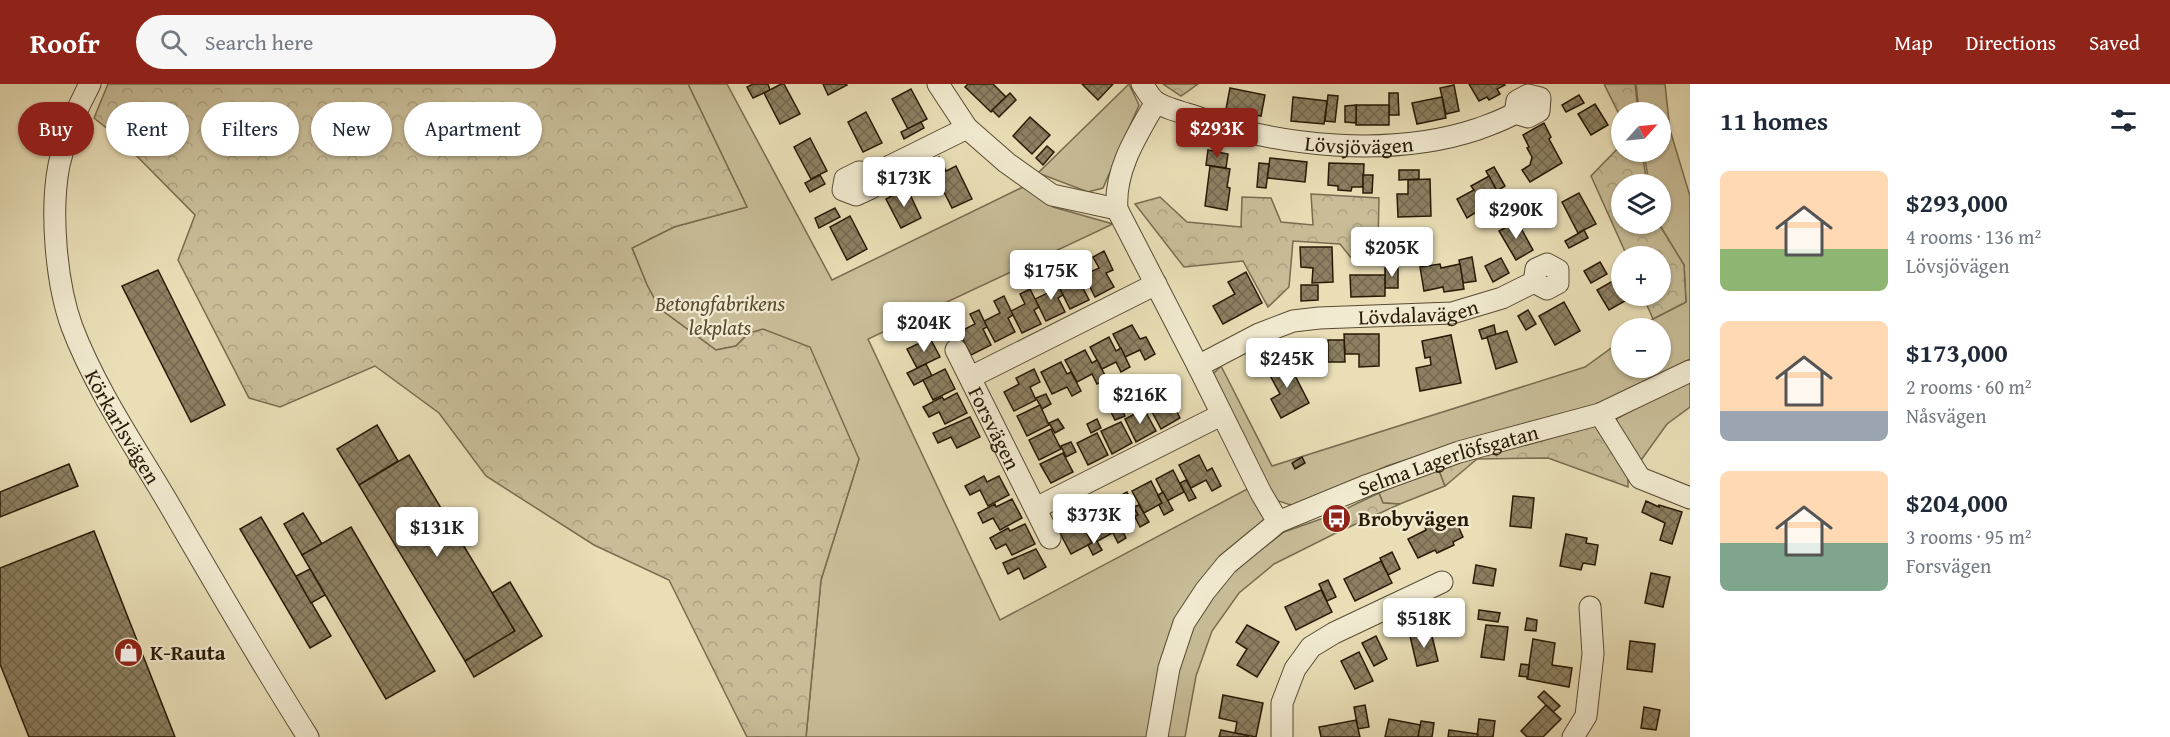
<!DOCTYPE html>
<html lang="en">
<head>
<meta charset="utf-8">
<style>
	body { margin:0; font-family:"Gentium Book Plus",serif; background:#f6f6f7; color:#1f2937; height:100vh; display:flex; flex-direction:column; font-size:22px; white-space:nowrap }
	* { box-sizing:border-box; margin:0 }
	p { font-size:20px; color:#747a83 }
	.icon { flex:none; width:33px; height:33px; fill:none; stroke:currentColor; stroke-width:2; stroke-linecap:round; stroke-linejoin:round }
	.map { position:relative; flex:1; overflow:hidden }
	.details { display:flex; flex-direction:column; background:#fff; width:480px }
	.details>* { flex:none }
	.banner { position:absolute; left:18px; top:18px; width:570px; height:54px; display:flex; gap:12px }
	.needle { width:39px; rotate:63deg }
	.tools { position:absolute; left:1611px; top:18px; display:grid; gap:12px }
	.tools a { display:grid; place-items:center; width:60px; height:60px; border-radius:50%; background:#fff; box-shadow:0 2px 4px #0004; font-size:30px }
	.price { position:absolute; translate:-50% -51px; padding:0 14px; border-radius:6px; background:#fff; color:#222; font-size:20px; line-height:39px; filter:drop-shadow(0 2px 3px #0008) }
	.price::after { content:''; position:absolute; left:50%; top:36px; width:18px; height:14px; margin-left:-9px; background:inherit; clip-path:polygon(0 0,100% 0,50% 100%) }
	.price.active { background:#8f2418; color:#fff }
	ul { padding:0; list-style:none }
	li { display:flex; align-items:center; gap:18px; height:150px; padding:0 30px }
	li span { display:grid; place-items:center; flex:none; width:168px; height:120px; border-radius:9px; color:#555 }
	li>.icon { margin-inline-start:auto }
	span .icon { width:72px; height:72px; fill:#fffc; stroke-width:1 }
	li b { font-size:26px }
	h2 { display:flex; justify-content:space-between; align-items:center; height:72px; padding:0 30px; font-size:26px }
	.chip { padding:0 21px; border-radius:27px; background:#fff; box-shadow:0 2px 4px #0004; font-size:21px; line-height:54px }
	.chip.active { background:#8f2418; color:#fff }
	header { display:flex; align-items:center; gap:36px; box-sizing:border-box; height:84px; padding:0 30px; background:#8f2418; color:#fff }
	header strong { font-size:28px }
	nav { display:flex; gap:33px; margin-inline-start:auto; font-size:21px }
	.search { width:420px; height:54px; background:#f6f6f7; display:flex; align-items:center; gap:15px; box-sizing:border-box; padding:0 21px; border-radius:33px; color:#747a83; font-size:22px }
	main { display:flex; flex:1; min-height:0 }
	.map>svg:first-child { display:block }
</style>
</head>
<body>
<header>
<strong>Roofr</strong>
<div class="search"><svg class="icon" aria-label="search" viewBox="0 0 24 24"><circle cx="10" cy="10" r="6"/><path d="M15 15l6 6"/></svg>Search here</div>
<nav><a>Map</a><a>Directions</a><a>Saved</a></nav>
</header>
<main>
<div class="map">
<svg width="1690" height="653" viewBox="0 0 1690 653">
	<defs>
		<pattern id="forest-crowns" width="20" height="18" patternUnits="userSpaceOnUse" patternTransform="scale(1.5)"><rect width="20" height="18" fill="#c8bd98"/><path d="M2 6a3 3 0 1 1 6 0M12 15a3 3 0 1 1 6 0" fill="none" stroke="#aca282"/></pattern>
		<pattern id="building-cross-hatch" width="8" height="8" patternUnits="userSpaceOnUse" patternTransform="scale(1.5)"><rect width="8" height="8" fill="#8d8062"/><path d="M0 0l8 8M0 8l8-8" fill="none" stroke="#73684f"/></pattern>
	</defs>
	<rect width="100%" height="100%" fill="#e9deb6"/>
	<filter id="stains"><feTurbulence type="fractalNoise" baseFrequency=".00333" numOctaves="4"/><feColorMatrix values="0 0 0 0 .2 0 0 0 0 .09 0 0 0 0 .02 0 0 0 .5 -.17"/></filter>
	<radialGradient id="worn" r=".72"><stop offset=".6" stop-color="#630" stop-opacity="0"/><stop offset="1" stop-color="#630" stop-opacity=".3"/></radialGradient>
	<g fill="#c8bd98" stroke="#786c4f" stroke-width="1.5">
		<polygon points="688,0 727,0 832,196 1027,101 1053,123 1113,140 868,255 1000,536 1251,403 1269,437 1218,475 1148,653 806,653 821,496 859,375 749,249 736,262 716,266 660,225 647,201 632,164 674,143 747,123"/>
		<polygon points="1129,0 1139,21 1103,104 1088,108 1038,89"/>
		<polygon points="1636,0 1665,0 1670,46 1690,112 1690,275 1657,293 1604,318 1468,356 1387,382 1297,423 1275,416 1212,291 1221,282 1272,382 1585,283 1621,257 1622,284 1660,284 1660,244 1640,244 1653,235 1686,218 1684,181 1659,140 1660,100 1649,100 1644,68 1660,68 1660,28 1639,28"/>
		<polygon points="1690,295 1690,323 1667,340 1639,379 1616,335"/>
		<polygon points="1437,381 1445,402 1400,420 1383,419 1379,409"/>
		<polygon points="1335,430 1336,449 1274,480 1239,509 1212,547 1196,592 1185,653 1165,653 1176,585 1192,544 1212,514 1235,486 1284,448"/>
	</g>
	<g fill="url(#forest-crowns)" stroke="#786c4f" stroke-width="1.5">
		<polygon points="108,0 688,0 747,123 674,143 632,164 647,201 660,225 716,266 736,262 749,249 763,245 810,263 859,375 821,496 806,653 747,653 669,496 594,461 486,392 439,329 375,282 280,323 249,314 178,176 195,131 119,54 94,34"/>
		<polygon points="1163,0 1198,0 1181,12"/>
		<polygon points="1604,0 1635,0 1638,28 1622,28 1621,34"/>
		<polygon points="1621,61 1622,68 1642,68 1647,100 1622,100 1622,140 1659,140 1684,181 1686,218 1653,235 1643,212 1660,212 1660,172 1627,172 1591,92"/>
		<polygon points="1311,110 1379,114 1378,160 1356,180 1340,160 1293,157 1289,203 1268,223 1243,177 1184,183 1135,120 1160,113 1187,138 1241,143 1242,113 1271,114 1281,138 1313,141"/>
		<polygon points="1598,341 1628,391 1628,403 1548,374 1477,375 1445,402 1437,381"/>
		<polygon points="1379,409 1383,419 1400,420 1336,449 1335,430"/>
	</g>
	<g fill="url(#building-cross-hatch)" stroke="#291a06" stroke-width="1.5">
		<polygon points="753,0 768,0 770,6 753,14 747,3"/>
		<polygon points="781,0 784,0 800,30 780,40 764,9"/>
		<polygon points="823,0 846,0 847,1 828,11"/>
		<polygon points="968,0 993,0 1006,13 991,28 965,3"/>
		<polygon points="1082,0 1113,0 1098,16"/>
		<polygon points="1469,0 1504,0 1505,1 1497,5 1500,10 1489,16 1487,13 1479,17"/>
		<polygon points="1454,1 1459,27 1446,30 1440,4"/>
		<polygon points="1230,4 1265,11 1261,32 1226,25"/>
		<polygon points="911,5 927,35 908,45 892,15"/>
		<polygon points="1010,9 1016,16 999,33 992,26"/>
		<polygon points="1389,9 1398,9 1399,31 1389,31"/>
		<polygon points="1328,11 1338,12 1335,38 1325,37"/>
		<polygon points="1579,11 1584,19 1566,28 1562,21"/>
		<polygon points="1293,13 1327,17 1324,40 1291,37"/>
		<polygon points="1442,13 1446,34 1417,40 1412,19"/>
		<polygon points="1595,20 1608,41 1591,51 1578,30"/>
		<rect x="1356" y="21" width="33" height="20"/>
		<polygon points="1356,21 1356,39 1345,38 1345,22"/>
		<polygon points="866,28 882,59 863,68 848,38"/>
		<polygon points="1030,33 1050,51 1032,70 1013,52"/>
		<polygon points="921,38 924,44 904,55 901,48"/>
		<polygon points="1544,39 1551,53 1549,55 1562,79 1530,98 1522,86 1530,81 1532,73 1527,64 1529,63 1523,51"/>
		<polygon points="810,54 827,87 811,95 794,63"/>
		<polygon points="1047,62 1054,68 1043,81 1036,74"/>
		<polygon points="1208,66 1228,70 1226,84 1206,81"/>
		<polygon points="939,73 946,87 926,97 920,83"/>
		<polygon points="1270,74 1307,78 1305,98 1267,94"/>
		<polygon points="1259,79 1269,80 1266,104 1257,103"/>
		<polygon points="1329,79 1364,80 1363,103 1352,103 1351,107 1338,106 1338,102 1328,101"/>
		<polygon points="956,82 972,115 952,124 936,92"/>
		<polygon points="1210,82 1230,85 1227,103 1230,104 1227,126 1205,122"/>
		<polygon points="1494,83 1505,102 1497,107 1486,87"/>
		<polygon points="1399,86 1419,86 1419,95 1399,96"/>
		<polygon points="904,90 910,102 890,113 884,100"/>
		<polygon points="820,91 825,100 810,108 805,99"/>
		<polygon points="1363,91 1373,91 1372,109 1363,109"/>
		<polygon points="1489,92 1500,113 1467,134 1457,115 1474,106 1471,102"/>
		<polygon points="1430,95 1431,132 1398,133 1397,110 1408,110 1408,96"/>
		<polygon points="907,104 921,134 901,144 886,115"/>
		<polygon points="1579,109 1596,140 1578,149 1562,118"/>
		<polygon points="835,124 840,133 819,144 815,134"/>
		<polygon points="850,132 867,165 847,176 830,143"/>
		<polygon points="1517,137 1533,166 1516,176 1499,147"/>
		<polygon points="1584,146 1588,154 1569,164 1565,157"/>
		<polygon points="1300,163 1332,163 1333,198 1312,199 1313,184 1301,183"/>
		<polygon points="1104,167 1113,186 1106,189 1114,203 1095,213 1084,191 1099,184 1093,173"/>
		<polygon points="1472,173 1476,197 1463,199 1459,176"/>
		<polygon points="1501,174 1509,189 1493,198 1485,182"/>
		<polygon points="1600,178 1607,190 1591,199 1584,187"/>
		<polygon points="1079,180 1088,199 1082,202 1089,216 1070,225 1059,203 1074,196 1069,186"/>
		<polygon points="1440,180 1441,184 1460,180 1464,205 1444,208 1443,203 1424,207 1420,183"/>
		<rect x="1385" y="184" width="13" height="20"/>
		<polygon points="158,186 225,321 191,338 122,202"/>
		<polygon points="1246,188 1262,219 1223,240 1213,222 1235,210 1228,198"/>
		<polygon points="1350,191 1385,191 1385,212 1351,213"/>
		<polygon points="1054,193 1063,211 1058,214 1065,228 1046,237 1035,215 1050,208 1045,198"/>
		<polygon points="1620,193 1622,212 1631,212 1632,213 1609,226 1597,206"/>
		<polygon points="1301,201 1318,201 1318,216 1301,217"/>
		<polygon points="1030,205 1039,223 1034,226 1041,240 1022,249 1011,227 1025,220 1020,210"/>
		<polygon points="1004,212 1013,231 1008,234 1015,248 995,258 984,237 1000,229 994,217"/>
		<polygon points="1564,218 1580,247 1555,261 1539,232"/>
		<polygon points="979,226 987,243 983,245 991,261 971,271 959,248 975,240 970,230"/>
		<polygon points="1528,226 1536,240 1526,246 1518,232"/>
		<polygon points="1132,241 1140,255 1146,253 1155,270 1145,276 1140,266 1125,273 1113,250"/>
		<polygon points="1494,241 1496,251 1482,255 1479,246"/>
		<polygon points="1507,247 1517,278 1496,285 1487,253"/>
		<polygon points="1344,250 1379,250 1379,282 1359,283 1359,270 1345,270"/>
		<polygon points="1451,251 1461,299 1420,307 1416,284 1431,281 1430,273 1425,274 1422,257"/>
		<polygon points="1109,253 1116,267 1121,264 1130,283 1121,288 1116,278 1102,285 1090,263"/>
		<polygon points="930,254 940,273 917,284 907,265"/>
		<polygon points="1328,256 1344,256 1345,278 1328,278"/>
		<polygon points="1085,266 1092,279 1097,276 1107,295 1097,300 1092,290 1077,298 1065,276"/>
		<polygon points="1286,274 1309,319 1281,334 1271,315 1280,310 1266,284"/>
		<polygon points="1061,278 1067,290 1071,288 1081,307 1072,312 1067,303 1052,310 1041,288"/>
		<polygon points="926,280 932,292 914,301 907,289"/>
		<polygon points="945,285 955,305 933,316 923,296"/>
		<polygon points="1034,285 1040,298 1030,303 1036,316 1014,327 1004,308 1019,300 1016,294"/>
		<polygon points="1170,298 1174,307 1163,312 1159,304"/>
		<polygon points="957,309 967,329 945,340 939,328 929,333 923,323 942,313 944,316"/>
		<polygon points="1046,310 1051,320 1042,325 1036,314"/>
		<polygon points="1145,311 1149,319 1141,323 1137,315"/>
		<polygon points="1169,312 1180,334 1161,345 1149,322"/>
		<polygon points="1040,321 1049,341 1027,352 1017,332"/>
		<polygon points="1121,323 1125,332 1115,336 1111,328"/>
		<polygon points="1144,325 1156,347 1136,358 1125,335"/>
		<polygon points="970,333 980,353 957,364 951,353 938,359 933,349"/>
		<polygon points="1058,335 1064,344 1055,349 1049,339"/>
		<polygon points="1097,335 1101,344 1091,349 1087,340"/>
		<polygon points="1121,338 1132,359 1112,370 1101,347"/>
		<polygon points="377,341 398,377 359,401 337,365"/>
		<polygon points="1051,345 1061,365 1039,376 1029,356"/>
		<polygon points="1097,349 1108,371 1088,381 1077,359"/>
		<polygon points="1071,358 1076,368 1066,373 1061,362"/>
		<polygon points="1063,369 1073,388 1051,399 1040,380"/>
		<polygon points="409,371 515,547 465,577 359,401"/>
		<polygon points="1199,371 1207,387 1212,384 1221,402 1212,407 1206,396 1191,404 1179,381"/>
		<polygon points="1302,373 1305,379 1295,385 1292,379"/>
		<polygon points="69,380 78,402 0,433 0,408"/>
		<polygon points="1173,386 1184,408 1167,417 1156,395"/>
		<polygon points="984,392 987,398 999,392 1009,411 988,422 980,406 970,411 965,402"/>
		<polygon points="1186,396 1196,414 1189,417 1180,399"/>
		<polygon points="1151,397 1162,419 1144,429 1132,407"/>
		<polygon points="1127,408 1138,431 1119,441 1108,418"/>
		<polygon points="1163,408 1173,426 1164,431 1159,421 1162,419 1158,411"/>
		<polygon points="1513,412 1534,414 1531,444 1510,442"/>
		<polygon points="1012,415 1022,434 1000,446 993,434 983,439 978,429 995,420 996,423"/>
		<polygon points="1646,417 1659,423 1659,421 1682,428 1672,460 1660,456 1665,439 1642,428"/>
		<polygon points="1139,421 1149,438 1140,443 1135,433 1138,431 1134,423"/>
		<polygon points="1105,425 1116,447 1096,458 1085,436"/>
		<polygon points="303,429 322,460 302,471 284,440"/>
		<polygon points="261,433 331,552 310,564 240,445"/>
		<polygon points="1454,433 1463,453 1453,458 1454,461 1437,469 1435,466 1418,474 1408,455 1426,446 1425,443 1442,435 1443,438"/>
		<polygon points="1117,436 1126,454 1118,459 1113,449 1116,447 1112,439"/>
		<polygon points="1081,438 1092,459 1071,470 1060,449"/>
		<polygon points="1025,440 1035,460 1012,471 1006,460 996,465 990,454 1008,444 1010,447"/>
		<polygon points="351,443 435,587 386,615 302,471"/>
		<polygon points="94,447 175,653 29,653 0,580 0,484"/>
		<polygon points="1092,449 1102,466 1093,471 1088,461 1092,459 1088,451"/>
		<polygon points="1566,450 1587,454 1586,459 1598,461 1595,481 1583,479 1581,486 1560,482"/>
		<polygon points="1036,465 1046,483 1024,495 1019,484 1008,490 1003,479"/>
		<polygon points="1392,468 1400,485 1388,491 1380,474"/>
		<polygon points="1381,477 1392,499 1355,517 1344,495"/>
		<polygon points="1476,481 1496,485 1493,502 1473,499"/>
		<polygon points="310,485 325,511 311,519 296,492"/>
		<polygon points="1651,489 1670,493 1663,523 1645,519"/>
		<polygon points="1328,496 1336,513 1327,517 1319,500"/>
		<polygon points="510,498 542,552 474,593 465,577 515,547 492,509"/>
		<polygon points="1321,506 1332,528 1296,546 1285,523"/>
		<polygon points="1479,526 1500,529 1498,538 1478,535"/>
		<polygon points="1432,533 1435,547 1418,551 1414,536"/>
		<polygon points="1527,534 1537,536 1536,547 1525,546"/>
		<polygon points="1247,541 1279,558 1257,593 1237,581 1247,565 1236,558"/>
		<polygon points="1486,541 1508,543 1504,576 1481,573"/>
		<polygon points="1431,548 1438,577 1417,582 1410,552"/>
		<polygon points="1376,552 1387,575 1374,582 1362,559"/>
		<polygon points="1533,555 1555,559 1552,581 1572,584 1569,603 1527,595"/>
		<polygon points="1630,557 1655,560 1652,588 1627,585"/>
		<polygon points="1359,568 1373,597 1355,605 1341,577"/>
		<polygon points="1521,580 1529,581 1528,593 1519,592"/>
		<polygon points="1544,607 1560,622 1553,628 1538,613"/>
		<polygon points="1223,611 1263,619 1256,653 1235,649 1237,638 1219,634"/>
		<polygon points="1365,621 1369,643 1358,645 1354,623"/>
		<polygon points="1546,621 1561,635 1543,653 1527,653 1521,647"/>
		<polygon points="1644,623 1660,626 1656,646 1641,644"/>
		<polygon points="1389,635 1421,641 1418,653 1385,653"/>
		<polygon points="1479,635 1495,637 1493,653 1477,653"/>
		<polygon points="1356,636 1360,653 1321,653 1319,643"/>
		<polygon points="1421,637 1434,639 1432,653 1418,653"/>
		<polygon points="1221,646 1249,652 1248,653 1219,653"/>
		<polygon points="1449,646 1478,650 1477,653 1448,653"/>
	</g>
	<g fill="none" stroke-linecap="round" stroke-linejoin="round">
		<defs>
			<g id="minor">
				<path id="s1" d="M90,0c-13,24 -25,53 -31,81 -9,46 -3,118 13,162 24,63 64,121 98,179 45,78 90,155 138,231"/>
				<polyline points="938,0 967,44 1007,79 1052,111 1117,125"/>
				<path id="s2" d="M1142,0c4,5 8,14 14,18 8,6 28,11 38,14 85,31 197,42 284,13 13,-5 26,-9 37,-16l13,4 11,-6 1,-13 -12,-3 -11,6 -2,12"/>
				<path d="M1156,18c-19,33 -42,68 -39,107l81,157 63,127 17,29"/>
				<polyline points="874,90 859,88 845,95 843,106 856,111 871,104 874,90 967,44"/>
				<path id="s3" d="M956,266l94,188"/>
				<path id="s4" d="M1198,282l61,-32 34,-13 26,-3 133,-5 50,-15 32,-16 13,7 11,-6v-13l-11,-6 -11,5 -2,13"/>
				<polyline points="971,293 1156,200"/>
				<polyline points="1600,330 1640,394 1690,414"/>
				<polyline points="1036,424 1221,331"/>
				<path id="s5" d="M1157,653l12,-69 15,-45 21,-32 22,-27 51,-42 90,-37 91,-33 141,-38 90,-43"/>
				<polyline points="1282,653 1282,619 1295,585 1311,563 1334,549 1442,498"/>
				<polyline points="1573,653 1586,632 1593,570 1590,523"/>
			</g>
		</defs>
		<use href="#minor" stroke="#594b32" stroke-width="23"/>
		<use href="#minor" stroke="#f1ead0" stroke-width="21"/>
	</g>
	<defs>
		<symbol id="bus-disc" viewBox="-11 -11 22 22"><circle r="9.5" fill="#8f2418" stroke="#f1ead0"/><path d="M-5-6H5V4H4V6H2V4H-2V6H-4V4H-5ZM-3.5-4V0h7V-4ZM-3.5 1.2v1.5H-2V1.2ZM2 1.2v1.5H3.5V1.2Z" fill="#fff"/></symbol>
		<symbol id="shop-disc" viewBox="-11 -11 22 22"><circle r="9.5" fill="#8f2418" stroke="#f1ead0"/><path d="M-5-2.5h2.3a2.7 3.5 0 0 1 5.4 0H5L5.5 6h-11ZM-1.5-2.5h3a1.5 2.3 0 0 0-3 0Z" fill="#fff"/></symbol>
	</defs>
	<g fill-rule="evenodd">
		<use href="#bus-disc" x="1320" y="418" width="33" height="33"/>
		<use href="#shop-disc" x="112" y="552" width="33" height="33"/>
	</g>
	<g text-anchor="middle" dominant-baseline="central" stroke-width="4.5" stroke-linejoin="round" paint-order="stroke">
		<g font-size="21" fill="#291a06" stroke="#f1ead0">
			<text stroke="none"><textPath href="#s2" startOffset="232">Lövsjövägen</textPath></text>
			<text stroke="none"><textPath href="#s4" startOffset="231">Lövdalavägen</textPath></text>
			<text stroke="none"><textPath href="#s1" startOffset="363">Körkarlsvägen</textPath></text>
			<text stroke="none"><textPath href="#s3" startOffset="87">Forsvägen</textPath></text>
			<text stroke="none"><textPath href="#s5" startOffset="438">Selma Lagerlöfsgatan</textPath></text>
		</g>
		<g font-size="21" font-style="italic" fill="#594b32" stroke="#f1ead0">
			<text x="720" y="219">Betongfabrikens<tspan x="720" dy="24">lekplats</tspan></text>
		</g>
		<g font-size="21" font-weight="bold" fill="#291a06" stroke="#f1ead0" text-anchor="start">
			<text x="1358" y="434">Brobyvägen</text>
			<text x="150" y="568">K-Rauta</text>
		</g>
	</g>
	<rect width="100%" height="100%" filter="url(#stains)"/>
	<rect width="100%" height="100%" fill="url(#worn)"/>
</svg>
<div class="tools">
<a><svg class="needle" viewBox="-14 -14 28 28"><path d="M0-13l5 13h-10z" fill="#e53935"/><path d="M0 13l5-13h-10z" fill="#747a83"/></svg></a>
<a><svg class="icon" aria-label="layers" viewBox="0 0 24 24"><path d="M12 4l9 5-9 5-9-5zM3 14l9 5 9-5"/></svg></a>
<a>+</a>
<a>−</a>
</div>
<b class="price active" style="left:1217px;top:75px">$293K</b>
<b class="price" style="left:904px;top:124px">$173K</b>
<b class="price" style="left:1516px;top:156px">$290K</b>
<b class="price" style="left:1392px;top:194px">$205K</b>
<b class="price" style="left:1051px;top:217px">$175K</b>
<b class="price" style="left:924px;top:269px">$204K</b>
<b class="price" style="left:1287px;top:305px">$245K</b>
<b class="price" style="left:1140px;top:341px">$216K</b>
<b class="price" style="left:1094px;top:461px">$373K</b>
<b class="price" style="left:437px;top:474px">$131K</b>
<b class="price" style="left:1424px;top:565px">$518K</b>
<div class="banner">
<a class="chip active">Buy</a>
<a class="chip">Rent</a>
<a class="chip">Filters</a>
<a class="chip">New</a>
<a class="chip">Apartment</a>
</div>
</div>
<section class="details">
<h2>11 homes<svg class="icon" aria-label="filters" viewBox="0 0 24 24"><path d="M4 7h16M4 17h16"/><circle cx="9" cy="7" r="2"/><circle cx="15" cy="17" r="2"/></svg></h2>
<ul>
<li><span style="background:linear-gradient(#ffd9b3 65%,#8fb573 0)"><svg class="icon" aria-label="home" viewBox="0 0 24 24"><path d="M3 11l9-7 9 7M6 9v11h12V9"/></svg></span><div><b>$293,000</b><p>4 rooms · 136 m²</p><p>Lövsjövägen</p></div></li>
<li><span style="background:linear-gradient(#ffd9b3 75%,#9aa5b1 0)"><svg class="icon" aria-label="home" viewBox="0 0 24 24"><path d="M3 11l9-7 9 7M6 9v11h12V9"/></svg></span><div><b>$173,000</b><p>2 rooms · 60 m²</p><p>Nåsvägen</p></div></li>
<li><span style="background:linear-gradient(#ffd9b3 60%,#7fa58c 0)"><svg class="icon" aria-label="home" viewBox="0 0 24 24"><path d="M3 11l9-7 9 7M6 9v11h12V9"/></svg></span><div><b>$204,000</b><p>3 rooms · 95 m²</p><p>Forsvägen</p></div></li>
</ul>
</section>
</main>
</body>
</html>
